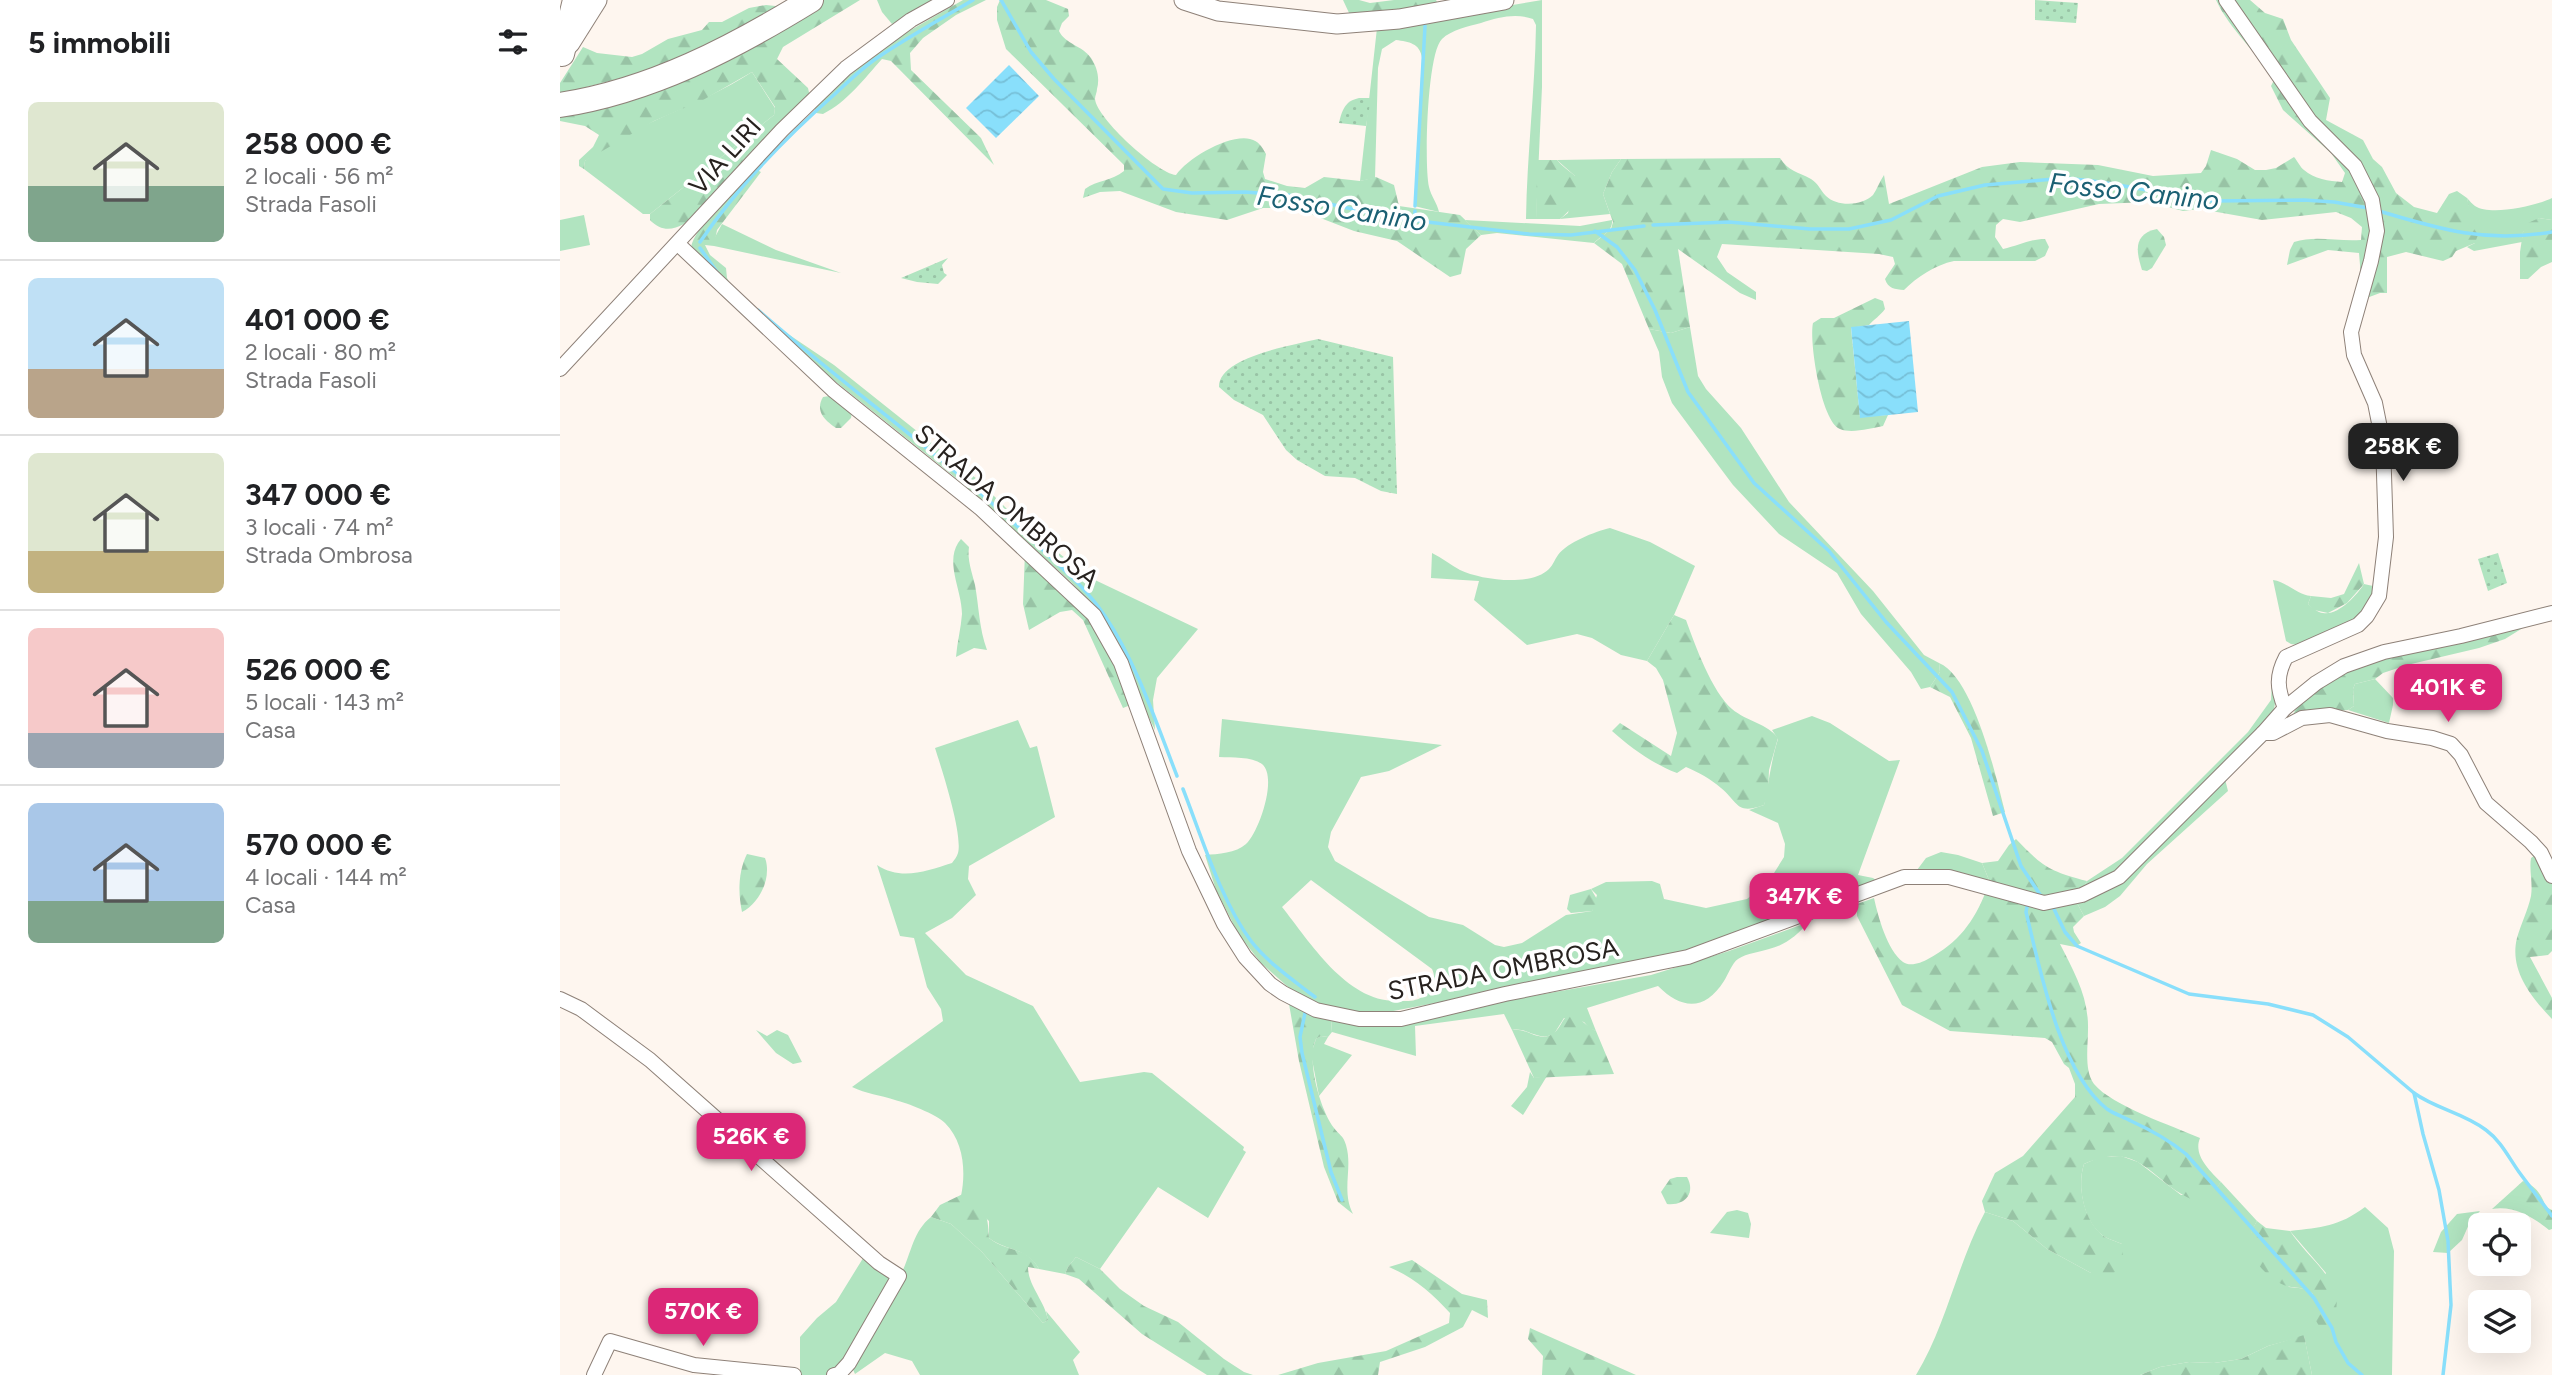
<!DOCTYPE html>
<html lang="it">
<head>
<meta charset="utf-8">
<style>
	body { margin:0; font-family:Figtree,sans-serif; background:#f2f2f2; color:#202124; height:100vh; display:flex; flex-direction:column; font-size:26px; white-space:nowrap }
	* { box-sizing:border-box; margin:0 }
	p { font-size:23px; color:#757577 }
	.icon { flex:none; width:38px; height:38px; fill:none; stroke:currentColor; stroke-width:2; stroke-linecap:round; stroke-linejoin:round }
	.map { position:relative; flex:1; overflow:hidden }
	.panel { display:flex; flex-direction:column; background:#fff; width:560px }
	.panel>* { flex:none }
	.fabs { position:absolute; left:1908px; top:1213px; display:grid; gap:14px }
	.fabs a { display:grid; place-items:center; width:63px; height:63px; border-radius:10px; background:#fff; box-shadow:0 7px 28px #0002; font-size:35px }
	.price { position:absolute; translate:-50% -60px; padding:0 16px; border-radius:14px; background:#db2777; color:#fff; font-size:23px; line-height:46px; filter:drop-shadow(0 2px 4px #0008) }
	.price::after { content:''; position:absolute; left:50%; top:42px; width:21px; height:16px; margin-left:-10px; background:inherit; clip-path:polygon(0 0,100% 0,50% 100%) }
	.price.selected { background:#222; color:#fff }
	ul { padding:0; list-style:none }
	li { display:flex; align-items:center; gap:21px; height:175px; padding:0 28px }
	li+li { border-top:2px solid #e0e0e0 }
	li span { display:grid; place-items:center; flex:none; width:196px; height:140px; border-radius:10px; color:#555 }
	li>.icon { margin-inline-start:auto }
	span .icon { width:84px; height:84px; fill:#fffc; stroke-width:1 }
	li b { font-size:30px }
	h2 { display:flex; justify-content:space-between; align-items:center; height:84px; padding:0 28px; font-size:30px }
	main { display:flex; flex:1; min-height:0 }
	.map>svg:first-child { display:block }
</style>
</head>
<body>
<main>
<section class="panel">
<h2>5 immobili<svg class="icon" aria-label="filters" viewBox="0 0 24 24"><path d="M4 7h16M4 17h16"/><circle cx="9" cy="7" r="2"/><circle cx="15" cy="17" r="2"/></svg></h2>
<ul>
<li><span style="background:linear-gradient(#dfe7d0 60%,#7fa58c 0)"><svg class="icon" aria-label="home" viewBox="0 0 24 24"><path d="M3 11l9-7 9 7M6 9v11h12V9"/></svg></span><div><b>258 000 €</b><p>2 locali · 56 m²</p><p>Strada Fasoli</p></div></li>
<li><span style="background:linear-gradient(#bfe0f5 65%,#b9a48a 0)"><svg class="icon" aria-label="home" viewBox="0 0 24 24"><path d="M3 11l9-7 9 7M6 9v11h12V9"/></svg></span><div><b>401 000 €</b><p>2 locali · 80 m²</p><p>Strada Fasoli</p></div></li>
<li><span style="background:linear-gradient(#dfe7d0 70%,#c2b280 0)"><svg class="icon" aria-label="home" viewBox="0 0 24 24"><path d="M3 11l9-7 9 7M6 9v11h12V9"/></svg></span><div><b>347 000 €</b><p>3 locali · 74 m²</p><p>Strada Ombrosa</p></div></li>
<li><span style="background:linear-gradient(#f6c9c9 75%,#9aa5b1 0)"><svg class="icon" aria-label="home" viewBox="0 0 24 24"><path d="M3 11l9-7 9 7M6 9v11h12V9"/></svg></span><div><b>526 000 €</b><p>5 locali · 143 m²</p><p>Casa</p></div></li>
<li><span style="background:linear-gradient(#a9c7e8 70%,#7fa58c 0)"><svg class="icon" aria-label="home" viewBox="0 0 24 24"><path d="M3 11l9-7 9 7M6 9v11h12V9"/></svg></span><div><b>570 000 €</b><p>4 locali · 144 m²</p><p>Casa</p></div></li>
</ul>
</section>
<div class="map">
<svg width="1992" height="1375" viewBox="0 0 1992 1375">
	<defs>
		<pattern id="forest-firs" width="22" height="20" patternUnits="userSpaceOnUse" patternTransform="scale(1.75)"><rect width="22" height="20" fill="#b1e4c0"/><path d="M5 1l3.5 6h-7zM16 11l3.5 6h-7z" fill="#98c3a5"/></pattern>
		<pattern id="garden-dots" width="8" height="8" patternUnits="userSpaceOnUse" patternTransform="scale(1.75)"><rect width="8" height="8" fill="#b1e4c0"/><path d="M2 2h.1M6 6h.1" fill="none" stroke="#98c3a5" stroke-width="1.8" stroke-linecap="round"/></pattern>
		<pattern id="water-waves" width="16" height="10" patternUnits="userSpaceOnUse" patternTransform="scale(1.75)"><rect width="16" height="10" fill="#89dffb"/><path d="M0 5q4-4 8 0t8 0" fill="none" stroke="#76bfd7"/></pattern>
	</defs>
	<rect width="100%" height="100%" fill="#fef6ef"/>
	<g fill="#b1e4c0" fill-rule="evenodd">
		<polygon points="317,0 376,0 332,24 322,12"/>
		<path d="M982,0v87l-6,132h-10c1,-65 9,-129 10,-194l-3,-6c-17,-6 -34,-2 -52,4 -12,3 -30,7 -39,16 -15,14 -18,126 -13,148 2,9 8,16 10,25l-25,-6 8,-148c-2,-15 -13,-16 -26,-18l-14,9 -4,19 -3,110 -15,3 17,-153z"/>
		<path d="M192,72l23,36 -1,7 -124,99h-7l-59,-45 1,-8c49,-39 114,-54 167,-89z"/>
		<polygon points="1061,159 1052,172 1043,194 1050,214 1000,219 1008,213 1015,176 997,160"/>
		<path d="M1907,198c3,3 5,6 8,8 15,10 61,0 77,-8v22l-13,-2 -16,14 -1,10 -48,9 -7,-4 8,-4z"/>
		<polygon points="24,215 30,245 0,251 0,220"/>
		<path d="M905,220l115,6 32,-6c1,12 -11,15 -18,23l-97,-10 -16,2z"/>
		<polygon points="162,224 216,250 281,273 154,246 154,239"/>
		<polygon points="197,313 274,365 417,479 457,519 516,567 535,580 638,629 597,678 593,700 595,730 537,611 511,582 396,478 241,354"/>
		<polygon points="1130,327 1138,376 1146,389 1181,428 1229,502 1313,591 1364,655 1379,663 1380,672 1370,687 1361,689 1351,672 1301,614 1277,573 1219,534 1173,485 1155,461 1112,403 1102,377 1099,352 1089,329 1111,333"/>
		<path d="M1050,528l40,14 45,24 -21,49 -27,46 -26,-6 -29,-17 -15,-4 -50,11 -53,-45 5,-19 -48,-3 1,-25c10,5 19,12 28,17 21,10 71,17 89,-1 4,-4 6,-10 9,-14 10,-13 36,-23 52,-27z"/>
		<path d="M1713,580c14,2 24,15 38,16l-3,8c4,3 10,9 15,9 15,3 34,-18 41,-29l9,2 -2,18 -4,10 -68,31 -8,-1 -5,-3z"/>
		<polygon points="1815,679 1833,698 1833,705 1829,723 1788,710 1794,706 1793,689 1795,684"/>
		<path d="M1712,681c5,22 5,26 -7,44l-146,146 -37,19 5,-9 35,-23 126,-126 23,-32z"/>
		<path d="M1252,716l18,7 59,38 11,-1 -42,115 15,3 8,6 -193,71 -300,57 -16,2 -56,-10 -19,-9 -36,-32 -22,-28 -23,-45 -11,-35c13,-1 31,-2 41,-11 13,-12 32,-67 16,-80 -11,-8 -30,-6 -43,-7l3,-38 220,26 -53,26 -28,6 -30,55 -3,15 7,14 94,56 34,8 32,20 9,2 18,-4 44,-28 26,-4 5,-16 -6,-6 15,-7 46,-1 8,3 4,15 42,9 41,-9 22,-18 15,-24 1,-13 -7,-21 -29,-13 15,-5c5,-23 7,-44 14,-66l-6,-9zM751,880l121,89c5,10 1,22 -10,28 -8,5 -16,4 -26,4 -50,0 -86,-59 -114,-94z"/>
		<path d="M458,720l12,28 7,-2 18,71 -86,49 -1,13 8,16 -24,23 -27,15 41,42 67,31 47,76 64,-10 8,1 92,74 -1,3 3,2 -38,66 -50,-31 -58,82 -24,-12 -8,10 -3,7 -26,-5c-11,-21 -33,-18 -50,-31v-17l-28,-25c5,-24 3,-54 -16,-73 -9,-9 -38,-20 -50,-23 -15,-5 -29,-6 -43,-13l91,-66 -2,-12 -14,-22 -13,-49 -14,-2 -23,-71c24,16 50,6 75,-2 2,-3 5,-6 6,-10 5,-19 -16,-83 -23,-105z"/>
		<polygon points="1665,779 1668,791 1587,864 1560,896 1545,907 1524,916 1517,903 1541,892"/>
		<polygon points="1381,852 1398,855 1422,863 1429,880 1394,872 1357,870 1366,858"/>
		<path d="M1249,922c-12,13 -23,23 -40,27 -9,3 -22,4 -31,10 -6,4 -10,16 -14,22 -19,30 -42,29 -66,5l-71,22 9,23 -7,-3 -5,-6 -20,-4 -10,16c-16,8 -26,-7 -42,-4l-8,-16 -89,12 1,30 -84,-24 -1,-13 140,-12 180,-32 78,-24z"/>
		<polygon points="196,1030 207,1036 217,1030 228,1035 242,1062 233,1064 216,1053"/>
		<polygon points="761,1036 768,1037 764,1044 792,1055 759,1096 751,1054 756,1039"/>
		<polygon points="970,1072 974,1078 987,1076 963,1115 951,1106 967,1087"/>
		<path d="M1561,1156l17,6 43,33 31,-2 9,-11 36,39 -6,11 38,55 19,2 5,5 13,-21 -36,-42c32,-4 48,-4 75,-24l23,21 6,23 -2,124h-80l-8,-39 -36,10 -27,13 -27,4 -25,-1 -29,5 -20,8h-224c31,-51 41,-111 69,-163l28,9 34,28 44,24 31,-29c-6,-3 -16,-5 -21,-10 -18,-15 -24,-49 -17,-70l16,-7z"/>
		<polygon points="1177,1210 1188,1213 1191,1224 1189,1238 1150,1233 1167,1212"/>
		<polygon points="1920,1211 1910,1222 1902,1240 1888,1253 1873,1252 1881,1232 1897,1214"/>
		<path d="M371,1217l20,7 31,28 61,71 5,-3 -2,-9 34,41 -7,8 6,15h-159l-8,-14 -27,-8 -30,21 -5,-11 -21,12h-29v-38l17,-19 19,-16 29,-47 35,21c11,-20 12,-44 31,-59z"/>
	</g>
	<g fill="url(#forest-firs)">
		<path d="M263,0h37l-77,47 -6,12 31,29 2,9 -126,127c-13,7 -23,7 -34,-4v-6l124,-99 1,-8 -23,-35 -49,28 -49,21 -69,40 -1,8 -5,-3v-6l14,-13 6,-12 -14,-9 -25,-5v-10z"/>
		<path d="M403,0h23l-30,15 -33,23 -13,15 1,17 70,68 13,27 -103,-104 -9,-2c-18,20 -35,43 -59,55l-7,-1 -2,-7 69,-60z"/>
		<path d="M440,0h46l22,9 1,7 -7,7 -3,8c7,14 23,14 32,27 6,9 9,20 6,31 0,3 -2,7 -2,10 2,20 62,74 81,76 12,-17 53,-41 74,-36 9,2 12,8 16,15l-3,18 2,7 22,7 18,2 19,-11 36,4 16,-4 18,8 5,21 61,9 21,20 -15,14 -5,25 -11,3 -53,-36 -43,-10 -49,-19 -21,-4h-21l-36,12 -51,-8 -56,-21 -20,1 -17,6 2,-9c12,-9 27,-8 39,-18v-6l-118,-116 -9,-29v-13z"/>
		<polygon points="783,0 799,0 810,3 834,0 876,0 880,7 790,15"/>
		<path d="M1656,0h34l15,13 18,6 8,21 39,58 -4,22 37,20 10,19 9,8 14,26 18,14 23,6 12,-19 8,-3 10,7 6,25 6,9 -4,11 -19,8 -4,6 -9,4 -37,-9 -19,5v36h-7l-24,9 5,-25 -2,-24 -31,-3 -41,15 3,-15 4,-8c22,-7 45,0 67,-2l1,-13 -11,-9 -15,-6 -74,8 -62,-11 -17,2 -34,-9 -50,2 -79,18 -17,-3 -7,6 -1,12 8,12c15,-3 26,-10 42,-10l4,8 -4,9 -10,5h-81c-19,4 -37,16 -50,29 -9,-1 -16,-1 -19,-11l10,-15 -2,-7 -14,-3 -157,-10 -5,13 10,15 29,20v8l-16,-7 -62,-44 12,78 -19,6 -22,-4 -27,-65 -28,-21 17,-14 2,-7 -10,-28 9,-22 9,-13 159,-1c8,13 18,14 31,21 8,5 9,11 15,17 11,11 36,10 47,-1 4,-6 7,-14 11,-20l5,29 93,-37 38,-5 78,3 55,11 48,-3 5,-7 5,-16 26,9 18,11h11l10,-2 18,-11c3,3 6,10 10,13 10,9 25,11 38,12l3,-9 -14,-20 -48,-43 -12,-24 3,-6c-17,-28 -44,-50 -58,-80z"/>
		<polygon points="206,5 225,7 92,70 0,94 0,83 23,47 37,53 72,57 82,54 108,39 142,30 149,22 162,22 189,8"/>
		<path d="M977,160h20c5,6 11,10 17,15 14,14 -2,35 -14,44h-24z"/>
		<path d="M195,169l6,3 -44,58 -3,16 -9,-1 5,10 16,13 1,10 7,13 -43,-43c2,-20 48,-63 64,-79z"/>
		<polygon points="1979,218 1992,220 1992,262 1981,267 1968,279 1960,279 1960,252 1963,232 1968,223"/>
		<path d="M1597,229l7,8 2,8 -14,23 -5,3 -5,-1c-6,-19 -9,-36 15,-41z"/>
		<path d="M1315,298l8,3 2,8c-5,7 -11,10 -16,16l-18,3 9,89 28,-2 -5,11c-12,2 -31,8 -43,3 -19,-8 -31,-88 -27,-106l8,-5h13z"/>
		<path d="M276,395l16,17 -1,6 -10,10h-5c-12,-8 -21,-17 -13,-31z"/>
		<path d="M401,539l8,8c-2,13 3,25 6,38 4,22 4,43 12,65l-13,-2 -18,9c1,-14 5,-29 6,-43 0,-25 -19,-54 -1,-75z"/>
		<polygon points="465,552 533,615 573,704 563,708 523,620 512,610 500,612 469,630 463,604"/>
		<polygon points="1799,563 1804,584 1787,603 1768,613 1754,610 1748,604 1751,596 1771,598 1784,594"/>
		<path d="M1114,615l12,5c9,25 26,72 46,89 14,12 36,15 46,29l-9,32 -1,23 -4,12c-28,10 -25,-2 -43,-17 -10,-9 -23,-16 -35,-21l-9,6c-24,-9 -46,-25 -65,-42l8,-8 51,33 6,-23 -14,-53 -7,-12 -9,-7z"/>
		<polygon points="1966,626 1945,639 1919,648 1847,665 1823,673 1815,679 1795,684 1793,689 1794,706 1788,710 1733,715 1736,708 1758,689 1799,665"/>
		<path d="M1379,663c35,15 57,114 66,149l-12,4 -22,-78 -21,-41 -20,-10 10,-15z"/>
		<path d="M1456,839c27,28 33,32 71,42l-5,9 -44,7 -49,-17 -7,-17 16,-2 11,-16z"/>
		<path d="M1978,853l14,27v71l-4,4 -18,2 22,41v21c-21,-22 -43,-49 -35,-81 4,-14 11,-28 14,-42 2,-13 -2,-26 0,-38z"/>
		<path d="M187,854l18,4c7,19 -5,45 -23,54 -4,-19 -4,-40 5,-58z"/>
		<polygon points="1031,889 1038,901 1032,911 1011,913 1007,909 1010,895"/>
		<path d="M1426,891l91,12 7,13 -11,11 1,5 7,11 -6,4 -15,-3c14,28 29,53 28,86 0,16 -4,41 6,54 18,22 79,42 106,54 -7,17 9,32 21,44l-8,11 -20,7c-44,-19 -52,-61 -109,-36 -7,21 -1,54 17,70 5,5 15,7 21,10 3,16 0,23 -13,33l-18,-4 -44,-24 -34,-28 -28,-9 -3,-11 13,-28 28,-17 52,-59v-13l-6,-16 -5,-4 -12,-22 -7,-4 -95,-7 -48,-26 -45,-89v-12l17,-6c4,18 13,52 29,64 7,5 18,1 25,-3 30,-16 46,-37 58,-68z"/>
		<path d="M732,1003l39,16 1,13 -4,5 -7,-1 -5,3c-10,20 4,71 18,89 5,7 9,7 12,17 7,24 -5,45 7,69l-15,-12 -14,-35 -25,-106 -10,-57z"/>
		<path d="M1009,1014c12,3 16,12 27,17l18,43 -80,4 -22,-48c16,-3 28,15 43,2 6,-5 7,-13 14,-18z"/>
		<path d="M1117,1177h10c9,16 -2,29 -20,27l-6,-12 9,-13z"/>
		<path d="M1963,1181c13,5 18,13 23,26l6,3v19l-3,1c-16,-13 -36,-25 -57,-21z"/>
		<path d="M409,1191c16,19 19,22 20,47 19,15 38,8 50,31l-11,-2c0,19 17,34 20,53l-5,3 -61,-71 -31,-28 -20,-7 9,-12z"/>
		<path d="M1697,1221l9,7 24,3c23,35 69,58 34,103l-14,-23 3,-17c-7,-6 -13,-6 -22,-7 -16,-3 -28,-16 -38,-29l-2,-27z"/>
		<polygon points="516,1257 540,1269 560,1289 584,1306 618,1322 664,1359 684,1372 693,1375 647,1375 582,1334 519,1279 505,1274 508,1267"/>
		<path d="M852,1260l50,34 25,6 1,18 -16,-8 -9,17 -38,20 -45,15 -2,13h-100l40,-12 68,-12 63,-28 1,-10c-17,-19 -37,-36 -61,-46z"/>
		<polygon points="970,1328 1076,1375 982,1375 983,1356 968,1339"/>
		<polygon points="1744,1335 1752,1375 1580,1375 1600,1367 1629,1362 1654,1363 1681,1359 1708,1346"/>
	</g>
	<g fill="url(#garden-dots)">
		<polygon points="1475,0 1518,3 1516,23 1475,20"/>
		<path d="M799,98h12l-5,28 -27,-3c3,-13 6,-22 20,-25z"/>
		<polygon points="388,258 382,265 384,273 387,275 378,284 357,282 341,278"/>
		<path d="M758,339l75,18 4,137 -16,-3 -26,-13 -30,-2 -28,-16 -11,-10 -23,-35 -29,-15 -15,-13c-1,-30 75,-42 99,-48z"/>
		<polygon points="1938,553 1947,583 1928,591 1918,559"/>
	</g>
	<g fill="url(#water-waves)">
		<polygon points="449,65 479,96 436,138 406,108"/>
		<polygon points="1349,321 1358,412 1300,418 1291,327"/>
	</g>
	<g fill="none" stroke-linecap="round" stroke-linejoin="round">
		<g stroke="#89dffb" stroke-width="3.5">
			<polyline points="441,0 471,52 494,79 603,189 632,193 685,192 728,195 834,218 969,234 1011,235 1084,226"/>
			<polyline points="855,206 865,26"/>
			<path d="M1819,211c63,19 107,32 173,21"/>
			<polyline points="854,221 855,211"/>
			<polyline points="1093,225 1169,222 1250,229 1289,229 1331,220 1378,196 1425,185 1505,178 1541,182 1650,201 1744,200 1774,202 1808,208"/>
			<polyline points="1035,231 1057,247 1075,270 1095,310 1128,392 1194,483 1269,551 1326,622 1392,692 1422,751 1461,866 1481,896"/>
			<path d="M140,242c38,-56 86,-105 136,-149 13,-12 26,-25 41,-35 31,-21 64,-39 96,-58"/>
			<polyline points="140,248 157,272"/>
			<path d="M198,310c90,79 187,147 273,229 26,25 54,47 74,77 32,48 51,106 72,160"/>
			<path d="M623,789c18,46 38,112 68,152 17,22 42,39 64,56"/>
			<path d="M1467,907l-1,5c14,57 33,159 81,197 7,5 17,8 24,12 20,9 38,19 55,33l128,144 18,30 4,14 12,21 14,12"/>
			<polyline points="1494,909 1505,932 1517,946 1629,994 1708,1004 1753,1015 1788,1037 1854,1093 1863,1134 1879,1190 1888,1241 1891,1305 1883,1375"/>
			<polyline points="745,1013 740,1037 742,1053 771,1172 782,1200"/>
			<path d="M1854,1093c22,16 50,20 72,37 15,11 23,28 33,42 11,15 22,29 33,44"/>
		</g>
		<defs>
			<g id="street">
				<path d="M1666,0l84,121 45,45 17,34 5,31 -6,30 -20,71 3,23 21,48 8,40 3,94 -7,59 -12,20 -9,9 -72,32c-10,19 -9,31 -1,51"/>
				<polyline points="118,244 273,390 420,508 534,615 561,663 629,851 664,924 685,957 710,984 723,993 756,1010 799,1019 841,1019 945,994 1128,957 1344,877 1389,877 1484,903 1522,895 1559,877 1703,733 1725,708 1756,683 1784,666 1824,652 1901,636 1992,613"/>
				<polyline points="0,369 222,130 286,68 351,20 387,0"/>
				<polyline points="1703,733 1713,733 1742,718 1770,715 1827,731 1872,738 1891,744 1901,755 1926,803 1971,842 1981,853 1992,876"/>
				<polyline points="0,999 21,1009 90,1060 319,1263 339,1276 289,1363 279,1374 274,1375"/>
				<polyline points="34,1375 50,1341 134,1365 234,1375"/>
			</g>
			<polyline id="secondary" points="624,0 658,11 777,24 839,19 944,0"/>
			<polyline id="primary" points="9,43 36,0"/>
			<g id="highway">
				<polyline points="2,54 15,0"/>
				<path d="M0,105c91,-14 173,-57 251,-105"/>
			</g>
		</defs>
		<use href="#street" stroke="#8e8178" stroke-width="16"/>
		<use href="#secondary" stroke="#8e8178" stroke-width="21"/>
		<use href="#primary" stroke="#8e8178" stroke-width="23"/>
		<use href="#highway" stroke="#8e8178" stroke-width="26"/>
		<use href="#street" stroke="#fff" stroke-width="14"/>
		<use href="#secondary" stroke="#fff" stroke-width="19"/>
		<use href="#primary" stroke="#fff" stroke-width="21"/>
		<use href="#highway" stroke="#fff" stroke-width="24"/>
	</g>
	<g text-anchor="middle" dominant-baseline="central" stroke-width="7" stroke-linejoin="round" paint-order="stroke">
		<g font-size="26" fill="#27221f" stroke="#fff">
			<text transform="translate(165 156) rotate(-48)">VIA LIRI</text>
			<text transform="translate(447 506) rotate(41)">STRADA OMBROSA</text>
			<text transform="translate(943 969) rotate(-11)">STRADA OMBROSA</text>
		</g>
		<g font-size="28" font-style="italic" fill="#1b6073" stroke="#fff">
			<text transform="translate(1574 191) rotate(6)">Fosso Canino</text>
			<text transform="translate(782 208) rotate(9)">Fosso Canino</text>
		</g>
	</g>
</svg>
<div class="fabs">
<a><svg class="icon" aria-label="locate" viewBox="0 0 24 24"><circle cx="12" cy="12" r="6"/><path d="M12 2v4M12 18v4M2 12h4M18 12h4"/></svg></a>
<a><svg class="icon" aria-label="layers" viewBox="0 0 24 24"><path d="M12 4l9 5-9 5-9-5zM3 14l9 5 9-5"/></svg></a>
</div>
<b class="price selected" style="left:1843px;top:483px">258K €</b>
<b class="price" style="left:1888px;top:724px">401K €</b>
<b class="price" style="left:1244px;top:933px">347K €</b>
<b class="price" style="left:191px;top:1173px">526K €</b>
<b class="price" style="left:143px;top:1348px">570K €</b>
</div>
</main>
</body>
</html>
